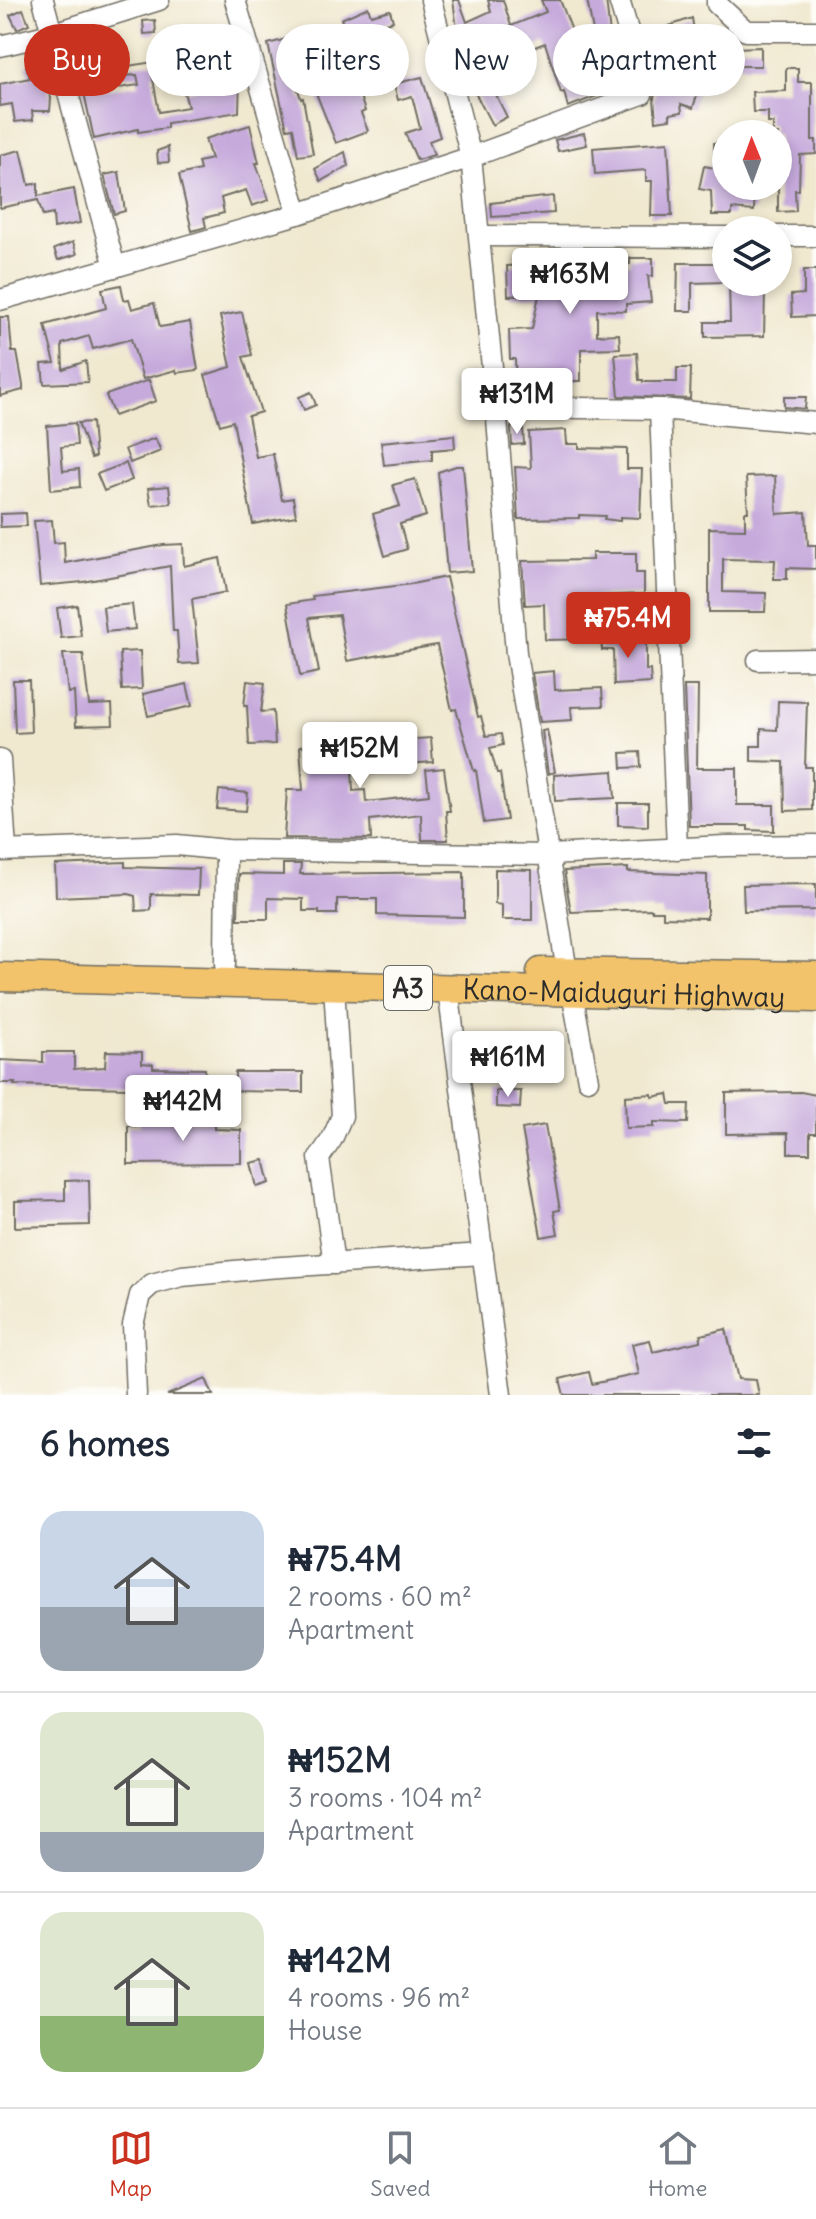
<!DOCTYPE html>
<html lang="en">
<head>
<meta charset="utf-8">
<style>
	body { margin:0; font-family:Delius,sans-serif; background:#f6f6f7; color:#1f2937; height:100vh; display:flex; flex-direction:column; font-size:30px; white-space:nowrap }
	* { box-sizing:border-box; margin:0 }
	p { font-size:26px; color:#747a83 }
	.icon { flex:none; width:44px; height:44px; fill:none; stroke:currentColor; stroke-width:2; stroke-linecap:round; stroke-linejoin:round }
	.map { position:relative; height:1395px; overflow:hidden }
	.details { display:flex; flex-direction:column; background:#fff; flex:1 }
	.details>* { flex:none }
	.guide { position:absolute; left:24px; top:24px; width:768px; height:72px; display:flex; gap:16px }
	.needle { width:52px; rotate:359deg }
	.buttons { position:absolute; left:712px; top:120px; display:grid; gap:16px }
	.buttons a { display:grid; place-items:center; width:80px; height:80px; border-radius:50%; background:#fff; box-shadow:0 4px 12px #0003; font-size:40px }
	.price { position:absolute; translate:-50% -68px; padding:0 18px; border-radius:8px; background:#fff; color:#222; font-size:26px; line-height:52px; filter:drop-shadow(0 2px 4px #0008) }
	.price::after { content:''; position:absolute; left:50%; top:48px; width:24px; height:18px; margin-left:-12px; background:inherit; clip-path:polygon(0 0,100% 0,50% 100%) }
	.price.current { background:#c8321e; color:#fff }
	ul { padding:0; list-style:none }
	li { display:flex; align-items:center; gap:24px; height:200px; padding:0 40px }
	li+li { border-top:2px solid #e0e1e3 }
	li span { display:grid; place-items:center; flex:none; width:224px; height:160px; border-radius:24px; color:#555 }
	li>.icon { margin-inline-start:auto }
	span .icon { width:96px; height:96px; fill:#fffc; stroke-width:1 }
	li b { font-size:34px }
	h2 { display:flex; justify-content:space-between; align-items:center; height:96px; padding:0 40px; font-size:34px }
	.tag { padding:0 28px; border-radius:36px; background:#fff; box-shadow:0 4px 12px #0003; font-size:28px; line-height:72px }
	.tag.current { background:#c8321e; color:#fff }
	.tab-bar { display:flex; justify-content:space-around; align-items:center; height:112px; border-top:2px solid #e0e1e3; background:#fff; font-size:22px; color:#747a83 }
	.tab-bar a { display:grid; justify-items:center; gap:4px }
	.tab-bar .current { color:#c8321e }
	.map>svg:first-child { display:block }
</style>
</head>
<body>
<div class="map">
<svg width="816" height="1395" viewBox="0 0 816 1395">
	<rect width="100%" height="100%" fill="#fdfcf7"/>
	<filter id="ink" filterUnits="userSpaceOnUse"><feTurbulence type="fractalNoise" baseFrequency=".0125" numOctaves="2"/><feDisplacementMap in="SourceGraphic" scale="16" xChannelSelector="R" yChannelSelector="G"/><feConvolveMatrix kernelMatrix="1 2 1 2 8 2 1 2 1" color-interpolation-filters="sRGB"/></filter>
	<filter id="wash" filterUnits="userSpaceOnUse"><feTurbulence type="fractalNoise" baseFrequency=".006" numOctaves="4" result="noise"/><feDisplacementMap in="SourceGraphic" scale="32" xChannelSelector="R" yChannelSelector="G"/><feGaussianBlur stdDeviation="1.8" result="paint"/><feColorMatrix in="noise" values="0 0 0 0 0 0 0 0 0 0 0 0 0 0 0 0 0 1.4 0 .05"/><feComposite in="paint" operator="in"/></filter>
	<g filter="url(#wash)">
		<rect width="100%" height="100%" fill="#f0e8cf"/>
		<g id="blocks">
			<g fill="#c6aadc">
				<polygon points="453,0 459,0 467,22 491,11 488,0 503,0 511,26 546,12 541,0 560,0 576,41 569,43 576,67 585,65 597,96 568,107 564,92 561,93 545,43 524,51 521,43 484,50 490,83 507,117 492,125 471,85 475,83 467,36 458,37"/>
				<polygon points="587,0 606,0 610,34 594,37"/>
				<polygon points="368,7 371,15 390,10 393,21 372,27 373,44 359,45 367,73 352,77 338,28 344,26 341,19"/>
				<polygon points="23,9 29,24 17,29 10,15"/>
				<polygon points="692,18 699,64 653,70 643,35"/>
				<polygon points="155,20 156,33 144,34 143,21"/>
				<polygon points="175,36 180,72 152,74 159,112 188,107 184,92 240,78 239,112 167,123 167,128 138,132 138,129 94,139 83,88 80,89 68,43 84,39 86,53 99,91 139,85 137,75 122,76 121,67 167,60 163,37"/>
				<polygon points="290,38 298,67 291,67 301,99 303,98 313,154 298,156 293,128 287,129 268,44"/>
				<polygon points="229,40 238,67 223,69 216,44"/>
				<polygon points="761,47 761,66 733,66 733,48"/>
				<polygon points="618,58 624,87 603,94 598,63"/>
				<polygon points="39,62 51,98 50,111 32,111 33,120 15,122 12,104 0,106 0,84 30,78 26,66"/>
				<polygon points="786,68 798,68 798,82 812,82 812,140 816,140 816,154 800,155 799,190 795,190 796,211 778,212 778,134 773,134 773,123 768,123 768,112 753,112 752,92 786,91"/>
				<polygon points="654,71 700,85 693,108 681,104 682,112 670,114 670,119 656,121 654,98 657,86"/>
				<polygon points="422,77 440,137 429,141 434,155 417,160 405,133 420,128 412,96 398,100 394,84"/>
				<polygon points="354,79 365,111 361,113 368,131 336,143 316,93"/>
				<polygon points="250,125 259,163 256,163 269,200 252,206 246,190 221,198 224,213 204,218 206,227 192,231 179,175 200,170 198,162 211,159 205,139"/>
				<polygon points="584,133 587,145 558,151 555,140"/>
				<polygon points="668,142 672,216 651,216 652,181 646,181 646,170 595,174 593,148"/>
				<polygon points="726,142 726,186 755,186 754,211 732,209 732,215 712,215 711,191 699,189 704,166 715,168 714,143"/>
				<polygon points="168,147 169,162 158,163 157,151"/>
				<polygon points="21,150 29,185 38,183 38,196 74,189 80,223 54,228 53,214 43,216 38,200 0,208 0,155"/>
				<polygon points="345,152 348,166 321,181 315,169"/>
				<polygon points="119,172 125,211 114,214 104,175"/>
				<polygon points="553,196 554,213 492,217 491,203"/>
				<polygon points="73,242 77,254 58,260 54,249"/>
				<polygon points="630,258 653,258 653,276 648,276 651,302 626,304 626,311 597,310 597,335 619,334 620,348 581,349 581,381 538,381 538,390 516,391 515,359 510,359 509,330 532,329 539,295 508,296 507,266 539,264 540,272 565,272 596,269 596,264 630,264"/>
				<polygon points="678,263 726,263 726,282 692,283 692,311 677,311"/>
				<polygon points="804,270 816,270 816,316 792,317 791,295 804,294"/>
				<polygon points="729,282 744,282 744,291 765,292 764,336 705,337 705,322 730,322"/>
				<polygon points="121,285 124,300 129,299 132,309 154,303 160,327 190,322 198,370 177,373 176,370 143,379 131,339 93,349 89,336 62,344 63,369 86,361 88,382 44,384 42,364 55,363 45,325 106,308 102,289"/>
				<polygon points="242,312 252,355 243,357 261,412 248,416 256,457 273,454 282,500 293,498 296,516 253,524 233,421 220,425 205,375 231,367 220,316"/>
				<polygon points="0,317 9,317 12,352 17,352 23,385 23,390 0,396"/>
				<polygon points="637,353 639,380 643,380 643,382 677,382 677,368 691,368 690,399 619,396 615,354"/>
				<polygon points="149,380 156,401 114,416 106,395"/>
				<polygon points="311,392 316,405 304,410 299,397"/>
				<polygon points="784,397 806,397 805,409 784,407"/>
				<polygon points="92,422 95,457 91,458 78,423"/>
				<polygon points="75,423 77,445 61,447 63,471 79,469 80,487 51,490 47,426"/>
				<polygon points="511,427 523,427 524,444 512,445"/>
				<polygon points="566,430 567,444 579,444 579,448 627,449 627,469 642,469 640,518 620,517 620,521 604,519 605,516 579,515 579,518 518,519 515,467 531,468 529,432"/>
				<polygon points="454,435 455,448 432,450 432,460 384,465 381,442"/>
				<polygon points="155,438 161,451 130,463 125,449"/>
				<polygon points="126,463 132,480 104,491 97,474"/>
				<polygon points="456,466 463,466 472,571 447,573 438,472"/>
				<polygon points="775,476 777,514 806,512 808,545 816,545 816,569 787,568 787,579 774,579 775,560 723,559 723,592 766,593 765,612 709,612 709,528 745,529 745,512 748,512 746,477"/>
				<polygon points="415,479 426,516 400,524 407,549 385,556 373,514 400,506 393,485"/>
				<polygon points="169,486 171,503 151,505 148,488"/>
				<polygon points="26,513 27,526 0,527 0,514"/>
				<polygon points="52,520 54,543 64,542 65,563 163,545 183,544 184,566 220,558 226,592 192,599 199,663 179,664 177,631 173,631 170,566 83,582 40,586 34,521"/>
				<polygon points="592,553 636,553 636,573 644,573 644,594 595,596 597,639 545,640 544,604 525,605 522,561 592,560"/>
				<polygon points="446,577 478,717 481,716 486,736 501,734 503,745 490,748 497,773 500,773 507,820 484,823 476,770 474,771 456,709 452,710 437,645 347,661 339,615 309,618 319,672 300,676 287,604 313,600 312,596 412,584"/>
				<polygon points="132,604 135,629 106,632 103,607"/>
				<polygon points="77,605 81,636 61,638 57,608"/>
				<polygon points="646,636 646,670 650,670 651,683 614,685 613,650 602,650 601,638"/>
				<polygon points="140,651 142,689 122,690 120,652"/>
				<polygon points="63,654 83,654 89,705 112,704 113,725 76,726 74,692 68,693"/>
				<polygon points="554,671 555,690 602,688 603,706 571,707 572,720 540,722 532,673"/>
				<polygon points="13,680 29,680 31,732 15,733"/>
				<polygon points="247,681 265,683 261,712 273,711 275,744 249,745 247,706 244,706"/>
				<polygon points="187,684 192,706 148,716 143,694"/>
				<polygon points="684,686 698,686 697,768 737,768 737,805 774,805 774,831 748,830 748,826 689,826"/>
				<polygon points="778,701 807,702 805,767 812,767 812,810 785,811 784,762 751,761 751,746 761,746 761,729 777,730"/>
				<polygon points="350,726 351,743 431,738 433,762 352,768 353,791 365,790 366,802 429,795 426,770 444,768 450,811 446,811 448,840 422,840 421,814 370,820 371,839 284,838 287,790 303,790 300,746 329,744 329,727"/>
				<polygon points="547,730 555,772 548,774 542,731"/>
				<polygon points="640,752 641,767 622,768 621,753"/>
				<polygon points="613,771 615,798 555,801 554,775"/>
				<polygon points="219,790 248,793 246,811 217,809"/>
				<polygon points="618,803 648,803 648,826 618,825"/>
				<polygon points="125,862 125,867 199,869 198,895 151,894 151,910 136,911 135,896 129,894 56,897 55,865"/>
				<polygon points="283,864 301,864 300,874 464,872 464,917 377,915 377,899 337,899 337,914 319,914 319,911 303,911 303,899 268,898 268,919 238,919 239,874 283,875"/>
				<polygon points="628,868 628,872 707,875 707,918 663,917 663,911 652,911 652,909 571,912 564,871"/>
				<polygon points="495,869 532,870 532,920 502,920 502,905 495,904"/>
				<polygon points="816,884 816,910 744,911 743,885"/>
				<polygon points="106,1051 142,1052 142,1063 153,1064 153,1068 205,1069 205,1090 14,1085 15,1083 0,1083 0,1060 43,1062 43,1052 74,1052 74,1069 105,1067"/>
				<polygon points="235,1072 303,1072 303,1092 235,1091"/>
				<polygon points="496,1091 521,1091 520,1108 496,1107"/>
				<polygon points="801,1092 816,1095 816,1133 810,1133 810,1153 788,1153 788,1133 726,1134 726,1093"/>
				<polygon points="652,1094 652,1097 668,1094 670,1104 689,1104 688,1123 654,1122 654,1127 626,1128 625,1096"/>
				<polygon points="140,1120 214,1121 214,1129 241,1130 241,1163 128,1164 128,1126 140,1126"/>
				<polygon points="545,1125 560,1210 554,1211 558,1234 541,1237 522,1129"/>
				<polygon points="264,1160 270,1183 257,1187 251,1163"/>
				<polygon points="89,1180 90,1225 15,1227 15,1201 65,1200 65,1181"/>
				<polygon points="726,1329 738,1379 756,1380 759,1395 564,1395 560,1379 589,1372 592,1384 639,1374 632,1344 650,1340 653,1352 700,1341 701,1335"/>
				<polygon points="206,1379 213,1395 167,1395"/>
			</g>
		</g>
	</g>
	<g filter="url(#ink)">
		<use href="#blocks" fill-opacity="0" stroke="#706d64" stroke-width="2"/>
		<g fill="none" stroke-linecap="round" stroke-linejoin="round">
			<defs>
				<g id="minor">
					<polyline points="43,0 115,267"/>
					<polyline points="235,0 298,214"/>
					<polyline points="431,0 471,157 496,407 516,653 567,972"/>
					<polyline points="717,0 717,4 746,31 816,31"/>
					<polyline points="0,46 51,34 159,0"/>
					<polyline points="480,236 726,237"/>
					<polyline points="778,236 816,236"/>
					<polyline points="0,300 298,214 471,157 642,94 644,84 619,0"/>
					<polyline points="496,407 660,409 816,423"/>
					<polyline points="660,409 677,849"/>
					<polyline points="758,660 816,659"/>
					<polyline points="0,760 6,850"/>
					<polyline points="0,851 177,845 226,850 549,855 725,846 816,845"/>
					<polyline points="225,965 226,850"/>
					<polyline points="448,989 501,1395"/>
					<polyline points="572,992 588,1080"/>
					<polyline points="334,1264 319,1158 332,1139 342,1116 334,986"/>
					<polyline points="136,1395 133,1325 140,1295 152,1284 182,1276 266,1268 483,1254"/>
				</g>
				<g id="highway">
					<polyline points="541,972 816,976"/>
					<path id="s1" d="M0,977l816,21"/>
				</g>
			</defs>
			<use href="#minor" stroke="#706d64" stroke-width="23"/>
			<use href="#highway" stroke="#706d64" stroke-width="31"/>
			<use href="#minor" stroke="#fff" stroke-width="20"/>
			<use href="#highway" stroke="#f2c36a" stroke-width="28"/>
		</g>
	</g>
	<g text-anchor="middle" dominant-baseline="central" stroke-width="6" stroke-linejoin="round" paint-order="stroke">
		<rect fill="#fdfcf7" stroke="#6a6a68" stroke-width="2" x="384" y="966" width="48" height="44" rx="6"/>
		<g font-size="26" font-weight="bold" fill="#2b2b2b">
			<text x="408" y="988">A3</text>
		</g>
		<g font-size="28" fill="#2b2b2b" stroke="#fdfcf7">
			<text stroke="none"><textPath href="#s1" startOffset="624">Kano-Maiduguri Highway</textPath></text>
		</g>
	</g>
</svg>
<div class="buttons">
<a><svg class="needle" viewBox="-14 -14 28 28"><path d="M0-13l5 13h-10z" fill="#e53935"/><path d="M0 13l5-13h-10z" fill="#747a83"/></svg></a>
<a><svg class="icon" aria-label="layers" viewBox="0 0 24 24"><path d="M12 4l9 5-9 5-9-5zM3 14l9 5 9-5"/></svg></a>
</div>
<b class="price" style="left:570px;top:316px">₦163M</b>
<b class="price" style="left:517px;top:436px">₦131M</b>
<b class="price current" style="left:628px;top:660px">₦75.4M</b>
<b class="price" style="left:360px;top:790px">₦152M</b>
<b class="price" style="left:508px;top:1099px">₦161M</b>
<b class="price" style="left:183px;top:1143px">₦142M</b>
<div class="guide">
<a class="tag current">Buy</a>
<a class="tag">Rent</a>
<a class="tag">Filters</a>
<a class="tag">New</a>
<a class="tag">Apartment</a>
</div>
</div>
<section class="details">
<h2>6 homes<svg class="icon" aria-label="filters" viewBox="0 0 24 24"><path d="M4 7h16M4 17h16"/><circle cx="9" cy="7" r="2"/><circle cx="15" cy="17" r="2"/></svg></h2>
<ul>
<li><span style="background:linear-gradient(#c9d6e8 60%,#9aa5b1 0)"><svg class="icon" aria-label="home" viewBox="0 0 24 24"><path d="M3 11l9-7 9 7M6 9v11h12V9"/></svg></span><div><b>₦75.4M</b><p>2 rooms · 60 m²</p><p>Apartment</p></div></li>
<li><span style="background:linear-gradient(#dfe7d0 75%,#9aa5b1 0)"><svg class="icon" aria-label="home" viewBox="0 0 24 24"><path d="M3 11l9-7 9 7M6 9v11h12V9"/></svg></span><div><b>₦152M</b><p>3 rooms · 104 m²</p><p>Apartment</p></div></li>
<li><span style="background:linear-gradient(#dfe7d0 65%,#8fb573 0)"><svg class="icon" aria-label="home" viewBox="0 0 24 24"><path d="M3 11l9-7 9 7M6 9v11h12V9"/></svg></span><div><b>₦142M</b><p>4 rooms · 96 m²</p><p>House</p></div></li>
</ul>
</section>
<nav class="tab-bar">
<a class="current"><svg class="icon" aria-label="map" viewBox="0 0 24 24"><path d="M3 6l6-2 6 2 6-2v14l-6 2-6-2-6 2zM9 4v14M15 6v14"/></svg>Map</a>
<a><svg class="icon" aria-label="saved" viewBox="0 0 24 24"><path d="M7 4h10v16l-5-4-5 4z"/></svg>Saved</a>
<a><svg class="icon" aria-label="home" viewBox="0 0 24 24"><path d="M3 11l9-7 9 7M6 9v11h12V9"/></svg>Home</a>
</nav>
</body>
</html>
